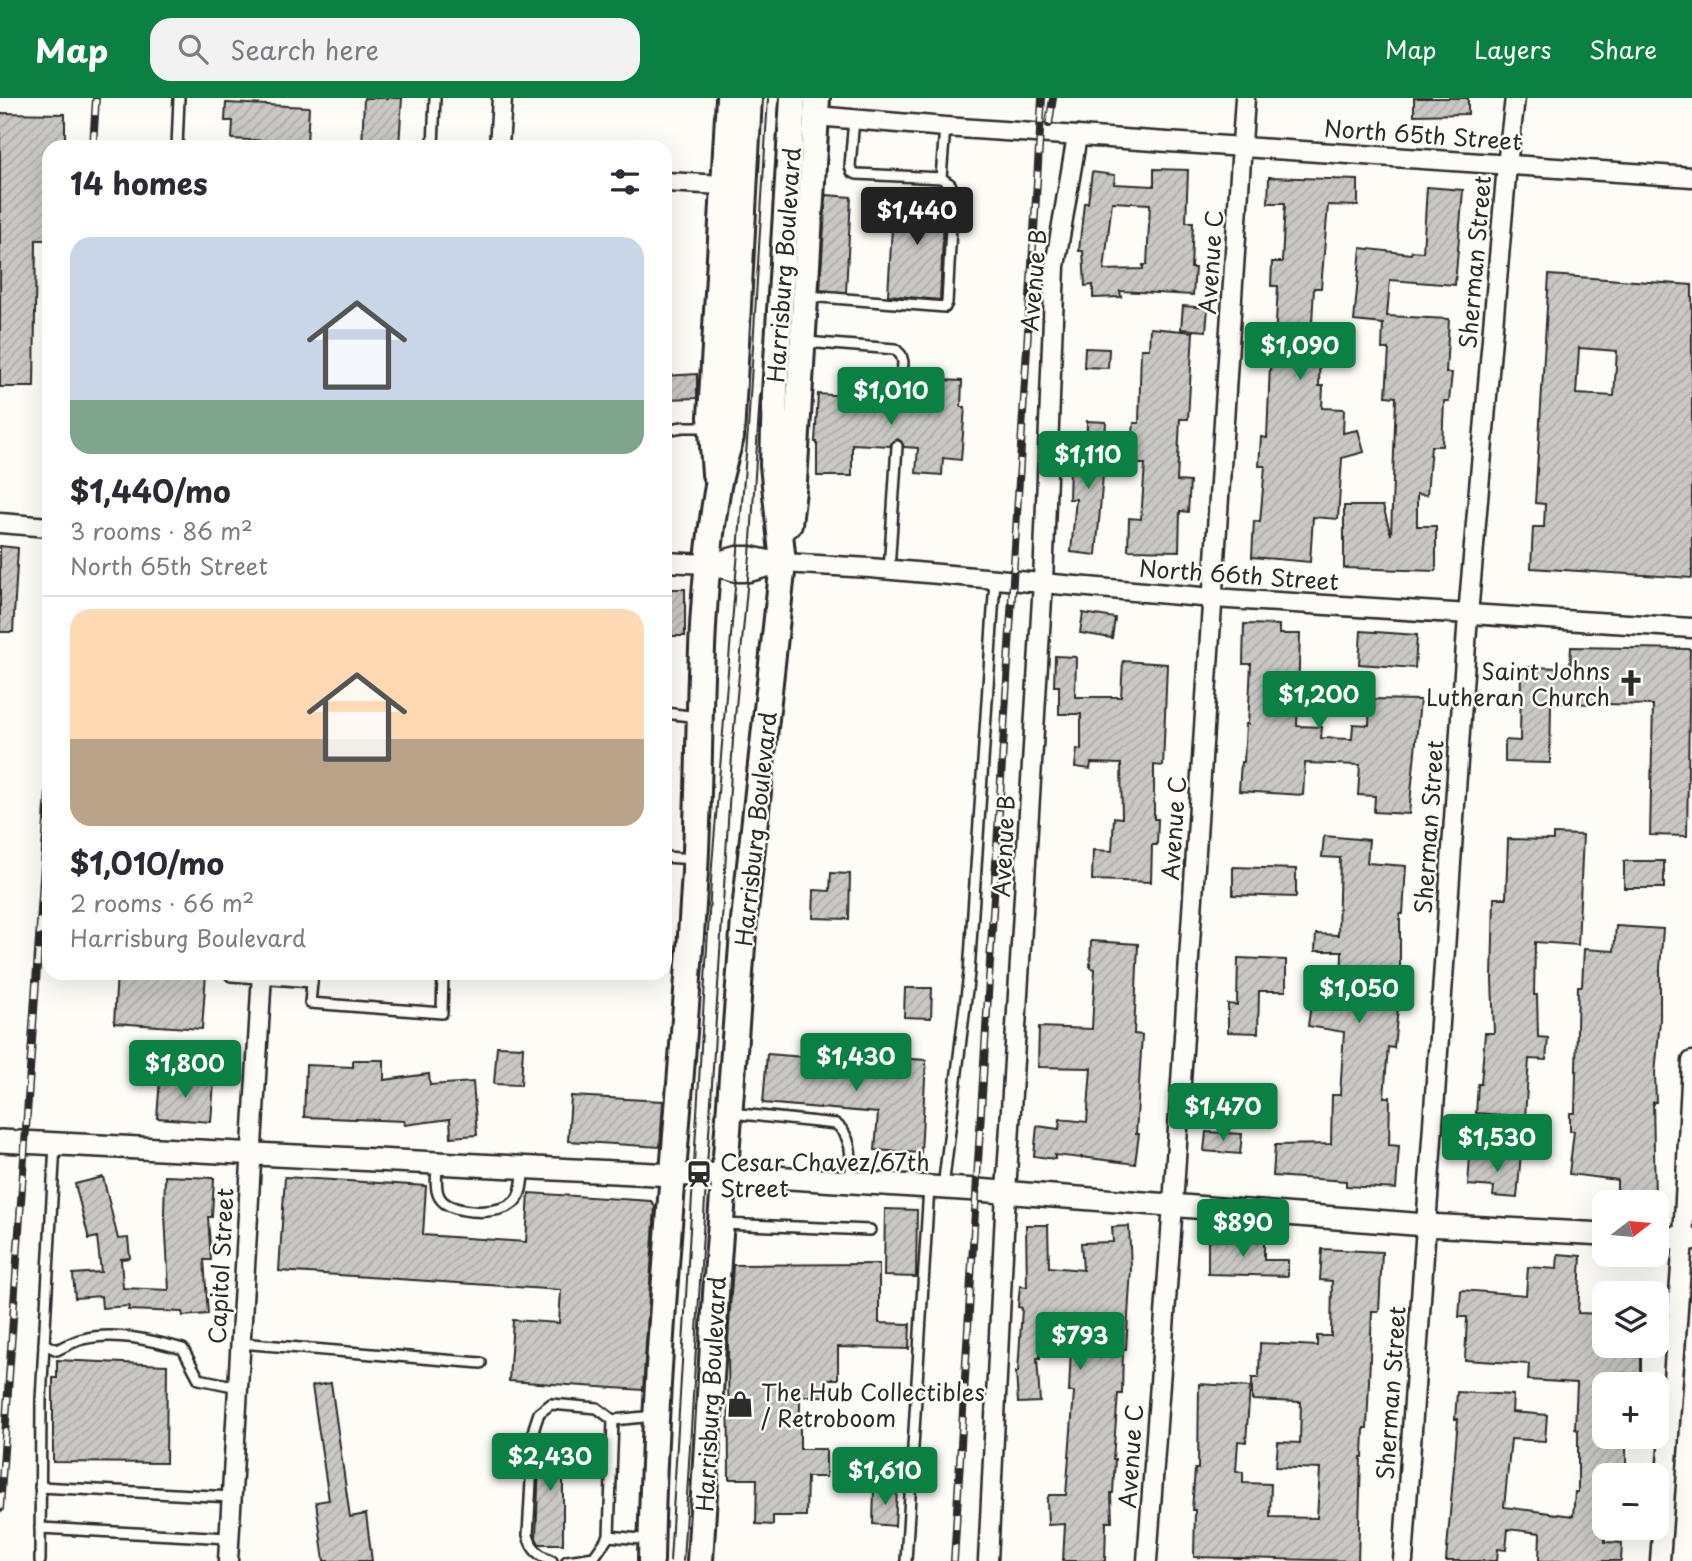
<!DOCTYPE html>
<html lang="en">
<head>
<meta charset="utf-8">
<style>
	body { margin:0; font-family:"Playpen Sans",sans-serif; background:#f2f2f3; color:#2b2b33; height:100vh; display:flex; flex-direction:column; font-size:26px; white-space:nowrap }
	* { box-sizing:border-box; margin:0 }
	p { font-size:23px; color:#7c7c81 }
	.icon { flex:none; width:38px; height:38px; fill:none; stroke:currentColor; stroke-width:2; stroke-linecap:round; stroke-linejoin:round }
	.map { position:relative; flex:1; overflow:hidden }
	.panel { position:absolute; left:42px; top:42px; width:630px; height:840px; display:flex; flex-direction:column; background:#fff; border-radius:21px; box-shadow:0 7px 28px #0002 }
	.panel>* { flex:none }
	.needle { width:46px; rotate:74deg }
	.controls { position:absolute; left:1592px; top:1092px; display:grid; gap:14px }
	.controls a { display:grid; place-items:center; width:77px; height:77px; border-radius:14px; background:#fff; box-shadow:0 7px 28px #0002; font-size:35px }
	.price { position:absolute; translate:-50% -60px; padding:0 16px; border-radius:7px; background:#0b8043; color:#fff; font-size:23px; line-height:46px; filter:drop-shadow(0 2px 4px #0008) }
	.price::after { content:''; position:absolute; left:50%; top:42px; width:21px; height:16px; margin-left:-10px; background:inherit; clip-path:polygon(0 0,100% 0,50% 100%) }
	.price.current { background:#222; color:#fff }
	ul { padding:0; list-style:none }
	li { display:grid; align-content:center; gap:14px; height:371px; padding:0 28px }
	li+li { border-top:2px solid #e1e1e2 }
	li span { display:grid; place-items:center; height:217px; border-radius:21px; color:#555 }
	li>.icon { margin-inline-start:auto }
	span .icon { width:126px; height:126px; fill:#fffc; stroke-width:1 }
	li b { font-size:30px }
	h2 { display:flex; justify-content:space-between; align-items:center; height:84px; padding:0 28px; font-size:30px }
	header { display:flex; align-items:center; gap:42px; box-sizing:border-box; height:98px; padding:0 35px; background:#0b8043; color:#fff }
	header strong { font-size:33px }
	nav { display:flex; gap:38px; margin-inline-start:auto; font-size:24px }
	.search { width:490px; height:63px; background:#f2f2f3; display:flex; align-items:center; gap:18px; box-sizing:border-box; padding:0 24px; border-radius:21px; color:#7c7c81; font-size:26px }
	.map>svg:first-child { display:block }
</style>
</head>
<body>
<header>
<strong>Map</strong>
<div class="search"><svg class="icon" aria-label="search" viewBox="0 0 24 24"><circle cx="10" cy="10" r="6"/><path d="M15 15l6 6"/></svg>Search here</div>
<nav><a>Map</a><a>Layers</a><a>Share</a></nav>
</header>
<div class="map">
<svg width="1692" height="1463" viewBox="0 0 1692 1463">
	<defs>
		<pattern id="building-hatch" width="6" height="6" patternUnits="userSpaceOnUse" patternTransform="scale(1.75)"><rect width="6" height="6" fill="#c9c8c4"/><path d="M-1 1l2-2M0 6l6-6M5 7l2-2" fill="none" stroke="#adaca9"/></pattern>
	</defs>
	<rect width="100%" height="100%" fill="#fdfcf7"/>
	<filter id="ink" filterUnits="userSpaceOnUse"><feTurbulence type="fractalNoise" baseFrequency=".0143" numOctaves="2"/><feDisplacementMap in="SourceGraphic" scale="14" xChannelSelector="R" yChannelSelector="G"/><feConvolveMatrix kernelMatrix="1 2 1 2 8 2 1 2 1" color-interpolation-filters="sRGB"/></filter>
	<g filter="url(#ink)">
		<g fill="url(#building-hatch)" stroke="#2b2b2b" stroke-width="2" fill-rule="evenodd">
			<polygon points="364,0 402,0 399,49 362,49"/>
			<polygon points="1414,0 1468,0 1468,16 1414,17"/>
			<polygon points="226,5 309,9 307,45 232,41 233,23 225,23"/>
			<polygon points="0,15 65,16 65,49 49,49 49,142 36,142 34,289 0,289"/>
			<path d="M1154,71l34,1 -2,52h7l-2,46h4l-2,27 -73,-4 1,6 -28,1v-13l-8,1 -2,-35h-4l5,-48h4l4,-31 23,3 -1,9 40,2zM1112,104l38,2 -3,61h-4v4l-39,1z"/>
			<polygon points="1269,79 1358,82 1358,108 1328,107 1321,190 1314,190 1311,242 1320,242 1319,288 1323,288 1322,310 1344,311 1343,335 1358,332 1364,354 1342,360 1338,421 1313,419 1310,464 1252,459 1254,423 1260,424 1265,368 1259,368 1261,339 1267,340 1270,267 1266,266 1267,242 1275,242 1278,188 1271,188 1272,164 1282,164 1285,105 1268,105"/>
			<polygon points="1427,89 1463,92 1455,187 1390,182 1387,218 1449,221 1446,275 1452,275 1449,303 1444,303 1442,348 1431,348 1427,397 1417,396 1417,428 1436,428 1436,473 1344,470 1344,408 1383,408 1391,437 1396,299 1386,298 1389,251 1382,251 1383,226 1354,223 1361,150 1411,156 1412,153 1423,154"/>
			<polygon points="894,96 945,99 940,202 888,197"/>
			<polygon points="826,97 851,99 846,194 820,192"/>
			<path d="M1549,177l143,10v293l-161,-10 2,-41h11l1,-23 -10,-1zM1579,250l38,3 -3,45 -38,-2z"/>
			<polygon points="1183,208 1208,210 1206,233 1181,231"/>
			<polygon points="1150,230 1193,234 1188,321 1180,321 1177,383 1190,384 1188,414 1180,413 1179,453 1128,452 1129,420 1141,421 1145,366 1131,366 1131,356 1134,325 1139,325 1141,251 1149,251"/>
			<polygon points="1085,250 1109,251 1108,270 1084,269"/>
			<polygon points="697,276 697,300 665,301 665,278"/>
			<polygon points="921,281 962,283 961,309 965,309 961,362 943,360 942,377 916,375 918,350 904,349 901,343 897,341 892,344 890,348 852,346 852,378 817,378 817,344 815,344 818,296 876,300 876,303 893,304 896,309 900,311 907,305 920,306"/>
			<polygon points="1087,323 1106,324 1103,377 1096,457 1071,454 1076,401 1069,401 1070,366 1086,367"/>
			<polygon points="0,448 18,450 13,534 0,534"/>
			<rect x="665" y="491" width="20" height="47"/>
			<polygon points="1083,515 1115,520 1112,540 1080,535"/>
			<polygon points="1244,526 1279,527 1279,536 1300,536 1297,628 1322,629 1321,640 1352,641 1353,626 1369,627 1370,601 1420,602 1409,716 1374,714 1375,698 1358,697 1360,667 1305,665 1303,697 1239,693 1241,664 1244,664 1246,626 1248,626 1251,566 1243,566"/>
			<polygon points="1361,533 1417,537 1415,570 1359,566"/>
			<polygon points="1571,549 1690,551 1687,738 1650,737 1653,607 1551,605 1550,665 1505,664 1505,642 1520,643 1521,569 1570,570"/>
			<polygon points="1055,558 1076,559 1075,599 1121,599 1123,563 1167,566 1163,668 1154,667 1154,721 1158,721 1157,747 1152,747 1151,784 1092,782 1093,752 1112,753 1114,719 1122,720 1121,666 1091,665 1090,671 1075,669 1077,651 1081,652 1081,616 1059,616 1059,588 1054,588"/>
			<polygon points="1553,736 1583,737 1578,847 1535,844 1534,897 1537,897 1538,939 1548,940 1546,962 1529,961 1525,1019 1476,1015 1478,986 1481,986 1485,935 1494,935 1492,881 1494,800 1506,800 1508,741 1553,742"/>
			<polygon points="1324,738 1369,742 1367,765 1406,768 1403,816 1400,816 1400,889 1394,950 1388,949 1384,999 1390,999 1389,1047 1399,1048 1396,1091 1346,1088 1346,1083 1273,1078 1275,1047 1331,1046 1332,997 1340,997 1344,934 1308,928 1312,899 1341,904 1342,853 1315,853 1316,836 1338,837 1340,760 1322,759"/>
			<rect x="1624" y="763" width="40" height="27"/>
			<polygon points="1233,769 1296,771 1296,799 1233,797"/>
			<polygon points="831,775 850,776 849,821 813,820 814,792 830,793"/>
			<polygon points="1616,828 1663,831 1660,870 1660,922 1655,976 1656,1004 1653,1004 1655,1100 1617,1099 1617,1082 1569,1076 1574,1033 1570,1033 1570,1015 1575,1015 1578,888 1582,888 1584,851 1614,853"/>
			<polygon points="1091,843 1138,846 1134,936 1142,937 1136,1036 1139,1036 1135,1066 1081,1059 1081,1060 1055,1057 1055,1061 1034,1058 1037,1028 1059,1031 1060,1021 1087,1024 1091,970 1038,969 1039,929 1092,931 1095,871 1090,870"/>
			<polygon points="1238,860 1286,862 1286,893 1259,893 1258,935 1228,934 1228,906 1237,907"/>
			<polygon points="117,875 206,875 202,931 114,925"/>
			<polygon points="905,890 932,890 931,920 904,919"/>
			<polygon points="497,948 523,949 521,987 494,986"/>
			<polygon points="767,956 880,965 881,959 926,962 921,1055 875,1052 878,1015 763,1005"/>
			<polygon points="353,962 384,962 384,982 429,976 430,987 473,984 477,1037 451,1039 450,1021 405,1027 404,1023 304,1019 306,967 353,969"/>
			<polygon points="160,980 214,984 211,1024 157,1020"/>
			<polygon points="571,998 663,1003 660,1049 568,1043"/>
			<polygon points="1206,1034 1242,1036 1240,1056 1204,1053"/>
			<polygon points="1501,1053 1521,1055 1517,1100 1493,1098 1494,1089 1468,1087 1470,1059 1500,1061"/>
			<polygon points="165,1078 214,1080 212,1119 208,1119 211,1162 204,1162 208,1216 183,1218 182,1214 128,1212 129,1208 102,1210 101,1198 75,1200 73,1176 101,1174 97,1139 89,1141 75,1086 103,1079 118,1141 128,1140 130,1160 121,1161 123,1190 169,1192 165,1117 164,1117"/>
			<polygon points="285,1079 426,1088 423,1137 526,1144 529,1095 651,1103 655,1108 643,1292 509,1283 513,1222 559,1225 561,1192 279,1173"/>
			<polygon points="885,1111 917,1112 916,1179 884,1178"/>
			<polygon points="1026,1127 1048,1127 1049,1169 1083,1172 1081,1145 1113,1144 1112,1129 1129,1128 1131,1170 1126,1251 1123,1251 1122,1296 1118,1296 1113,1361 1115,1361 1113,1395 1111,1395 1112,1424 1106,1424 1105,1463 1063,1463 1065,1426 1048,1427 1047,1402 1049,1397 1066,1397 1074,1294 1069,1294 1071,1249 1041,1248 1040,1260 1037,1260 1040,1304 1018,1305 1016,1274 1018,1274 1022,1210 1018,1209 1020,1188 1027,1189"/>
			<polygon points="1208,1142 1264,1143 1264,1162 1288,1162 1288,1178 1208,1176"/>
			<polygon points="1322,1151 1382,1154 1379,1213 1372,1213 1367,1330 1364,1330 1363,1359 1361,1359 1358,1463 1194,1459 1195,1412 1192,1412 1195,1371 1198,1371 1199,1286 1250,1289 1246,1344 1238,1343 1236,1373 1243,1374 1243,1385 1271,1386 1270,1419 1317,1420 1320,1371 1276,1369 1278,1344 1300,1345 1301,1304 1252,1302 1252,1280 1259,1280 1260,1245 1317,1248 1317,1238 1331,1238 1332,1183 1320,1182"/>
			<polygon points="1558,1156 1581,1158 1578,1215 1605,1216 1605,1248 1628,1248 1628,1258 1641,1259 1641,1277 1622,1275 1621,1286 1605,1286 1605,1349 1626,1349 1626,1377 1605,1377 1605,1444 1622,1445 1621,1463 1539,1463 1540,1435 1508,1431 1506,1452 1498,1451 1497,1463 1446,1463 1458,1321 1455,1321 1457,1294 1513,1297 1512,1314 1547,1317 1545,1343 1511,1341 1504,1409 1573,1418 1575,1394 1578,1394 1578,1332 1575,1331 1577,1285 1528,1282 1529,1266 1465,1262 1467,1219 1459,1219 1461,1192 1526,1197 1528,1169 1557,1171"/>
			<polygon points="879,1166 879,1225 910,1226 909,1251 838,1249 838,1281 826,1281 826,1298 800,1298 800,1351 826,1351 826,1379 807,1379 806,1418 773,1418 773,1427 756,1426 757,1381 729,1381 728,1243 733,1167"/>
			<polygon points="57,1262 167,1267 166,1365 53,1364 53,1280 57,1280"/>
			<polygon points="331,1285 350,1419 366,1416 372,1463 324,1463 316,1404 329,1402 312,1288"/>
			<polygon points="540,1342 563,1342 563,1446 539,1446 536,1440"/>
			<polygon points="874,1391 897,1392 895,1428 873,1426"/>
		</g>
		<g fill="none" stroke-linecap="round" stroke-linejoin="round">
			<defs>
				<g id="service">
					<polyline points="854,21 850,68 852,74 857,76 941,80 945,29"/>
					<polyline points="177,49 179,0"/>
					<polyline points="433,49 435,0"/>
					<polyline points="808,198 945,209 947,205 953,92 950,86 941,80"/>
					<polyline points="805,244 895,251 901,257 903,264 900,304"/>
					<polyline points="665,332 683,329 709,329"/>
					<polyline points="889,472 897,348"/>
					<polyline points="665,615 698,619"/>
					<polyline points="665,759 694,761"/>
					<polyline points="229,875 231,878 312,884"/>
					<polyline points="313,875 310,905 442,915 443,875"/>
					<path d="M731,1015l105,11c18,14 15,37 15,57"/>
					<path d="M437,1067c0,10 -3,24 3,33 10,17 64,18 76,2 7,-8 6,-22 8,-32"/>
					<polyline points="943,1090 969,875 995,482"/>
					<polyline points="722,1126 870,1132"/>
					<polyline points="240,1245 481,1265"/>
					<path d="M44,1246l13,6c8,-4 17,-9 26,-11 32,-8 68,1 100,10l16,30 39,8"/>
					<polyline points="40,1389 232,1399"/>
					<polyline points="40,1430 229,1440"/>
					<polyline points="651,1442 609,1438 613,1322 655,1318"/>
					<polyline points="40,1463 41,1302 55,1046"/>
					<path d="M552,1463c-14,-6 -20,-11 -24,-26l6,-107 5,-15 12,-9 46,4 16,12"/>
					<polyline points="567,1463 594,1459 609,1438"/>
					<polyline points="906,1463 929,1089"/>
				</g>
				<g id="minor">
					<polyline points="816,18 945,29 1692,79"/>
					<polyline points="499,49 502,0"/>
					<polyline points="665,84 724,87"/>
					<polyline points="0,425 49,429"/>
					<polyline points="665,464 707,466 736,474 749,474 780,466"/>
					<polyline points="707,466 737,458 750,458 783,465 870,470 1213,500 1692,530"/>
					<polyline points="228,1463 262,875"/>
					<polyline points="988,1463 1006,1094 1043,484 1055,168 1077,38"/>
					<polyline points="1147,1463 1173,1107 1245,0"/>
					<polyline points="1403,1463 1468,517 1507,67 1515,0"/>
					<polyline points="1660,1463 1683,1141 1692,963"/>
				</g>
				<g id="tertiary">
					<polyline points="0,1043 674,1077 725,1076 977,1092 1426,1127 1605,1136"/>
					<polyline points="1657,1139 1692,1141"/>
				</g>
				<g id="secondary">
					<polyline points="715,376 711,319 729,0"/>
					<polyline points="789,426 794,384 817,0"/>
					<path d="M651,1463c4,-230 31,-460 44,-690 7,-127 1,-254 22,-379 3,-19 9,-37 14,-55l18,-339"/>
					<polyline points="700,1463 718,1163 744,822 783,465 773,367 775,295 793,0"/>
				</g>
			</defs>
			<use href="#service" stroke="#2b2b2b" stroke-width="14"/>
			<use href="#minor" stroke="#2b2b2b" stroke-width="23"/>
			<use href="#tertiary" stroke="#2b2b2b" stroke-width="26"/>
			<use href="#secondary" stroke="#2b2b2b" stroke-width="30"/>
			<use href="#service" stroke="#fdfcf7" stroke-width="9"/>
			<use href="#minor" stroke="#fdfcf7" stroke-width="18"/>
			<use href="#tertiary" stroke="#fdfcf7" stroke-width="21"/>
			<use href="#secondary" stroke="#fdfcf7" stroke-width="24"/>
			<g stroke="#2b2b2b" stroke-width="2">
				<polyline points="670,1463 712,767 748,332 768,0"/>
				<polyline points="683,1463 733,641 750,458 760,297"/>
			</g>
			<defs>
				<g id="rail">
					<polyline points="1049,26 1053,0"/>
					<polyline points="93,49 96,0"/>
					<polyline points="0,1411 49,694"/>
					<polyline points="954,1463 1042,0"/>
				</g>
			</defs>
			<use href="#rail" stroke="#2b2b2b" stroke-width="8"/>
			<use href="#rail" stroke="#fdfcf7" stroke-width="5" stroke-dasharray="16" stroke-linecap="butt"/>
		</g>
	</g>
	<defs>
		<symbol id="church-bare" viewBox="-9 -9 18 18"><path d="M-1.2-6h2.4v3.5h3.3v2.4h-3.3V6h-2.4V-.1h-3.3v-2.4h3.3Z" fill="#2b2b2b" stroke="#fdfcf7" stroke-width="2.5" paint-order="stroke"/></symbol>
		<symbol id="station-bare" viewBox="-9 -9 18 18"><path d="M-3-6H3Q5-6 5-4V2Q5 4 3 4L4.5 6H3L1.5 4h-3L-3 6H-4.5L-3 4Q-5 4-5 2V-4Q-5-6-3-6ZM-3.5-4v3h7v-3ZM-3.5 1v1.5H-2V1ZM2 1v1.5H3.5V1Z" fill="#2b2b2b" stroke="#fdfcf7" stroke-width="2.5" paint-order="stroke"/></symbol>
		<symbol id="shop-bare" viewBox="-9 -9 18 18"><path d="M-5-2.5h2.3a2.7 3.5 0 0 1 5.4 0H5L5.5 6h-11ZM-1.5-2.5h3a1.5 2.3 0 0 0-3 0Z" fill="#2b2b2b" stroke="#fdfcf7" stroke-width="2.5" paint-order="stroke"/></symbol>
	</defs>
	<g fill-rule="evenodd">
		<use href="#church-bare" x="1612" y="566" width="38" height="38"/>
		<use href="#station-bare" x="680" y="1057" width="38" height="38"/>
		<use href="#shop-bare" x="721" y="1287" width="38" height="38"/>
	</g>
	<g text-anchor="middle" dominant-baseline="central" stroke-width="5" stroke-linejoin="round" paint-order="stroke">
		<g font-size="23" fill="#2b2b2b" stroke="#fdfcf7">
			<text transform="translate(1423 36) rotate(4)">North 65th Street</text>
			<text transform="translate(1210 164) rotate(-86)">Avenue C</text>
			<text transform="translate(1474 164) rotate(-85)">Sherman Street</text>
			<text transform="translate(783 167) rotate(-86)">Harrisburg Boulevard</text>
			<text transform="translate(1033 182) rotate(-85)">Avenue B</text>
			<text transform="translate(1239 476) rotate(4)">North 66th Street</text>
			<text transform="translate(1428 729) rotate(-86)">Sherman Street</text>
			<text transform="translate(1173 730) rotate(-86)">Avenue C</text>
			<text transform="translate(755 731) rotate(-84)">Harrisburg Boulevard</text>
			<text transform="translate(1003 748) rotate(-87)">Avenue B</text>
			<text transform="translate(220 1168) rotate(-87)">Capitol Street</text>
			<text transform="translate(1390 1295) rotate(-86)">Sherman Street</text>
			<text transform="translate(710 1296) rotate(-87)">Harrisburg Boulevard</text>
			<text transform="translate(1130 1358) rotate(-86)">Avenue C</text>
		</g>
		<g font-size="23" fill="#2b2b2b" stroke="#fdfcf7" text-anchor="start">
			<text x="1610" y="572" text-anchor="end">Saint Johns<tspan x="1610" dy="26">Lutheran Church</tspan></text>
			<text x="720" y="1063">Cesar Chavez/67th<tspan x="720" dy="26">Street</tspan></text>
			<text x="761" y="1293">The Hub Collectibles<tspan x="761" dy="26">/ Retroboom</tspan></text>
		</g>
	</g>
</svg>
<div class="controls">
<a><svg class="needle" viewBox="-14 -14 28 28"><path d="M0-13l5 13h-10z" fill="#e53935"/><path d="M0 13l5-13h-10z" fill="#7c7c81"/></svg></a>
<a><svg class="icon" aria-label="layers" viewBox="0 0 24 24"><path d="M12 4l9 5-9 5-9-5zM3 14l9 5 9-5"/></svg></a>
<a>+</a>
<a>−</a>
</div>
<b class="price current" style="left:917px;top:149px">$1,440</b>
<b class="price" style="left:1300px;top:284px">$1,090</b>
<b class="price" style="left:891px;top:329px">$1,010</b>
<b class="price" style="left:1088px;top:393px">$1,110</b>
<b class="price" style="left:1319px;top:633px">$1,200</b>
<b class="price" style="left:1359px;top:927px">$1,050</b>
<b class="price" style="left:856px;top:995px">$1,430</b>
<b class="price" style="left:185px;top:1002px">$1,800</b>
<b class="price" style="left:1223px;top:1045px">$1,470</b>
<b class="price" style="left:1497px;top:1076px">$1,530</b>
<b class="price" style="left:1243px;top:1161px">$890</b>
<b class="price" style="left:1080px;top:1274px">$793</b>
<b class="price" style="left:550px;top:1395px">$2,430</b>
<b class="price" style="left:885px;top:1409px">$1,610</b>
<section class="panel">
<h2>14 homes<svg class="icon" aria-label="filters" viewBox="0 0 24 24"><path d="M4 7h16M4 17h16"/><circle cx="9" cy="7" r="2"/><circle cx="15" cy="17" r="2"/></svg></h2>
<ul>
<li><span style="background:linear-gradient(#c9d6e8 75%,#7fa58c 0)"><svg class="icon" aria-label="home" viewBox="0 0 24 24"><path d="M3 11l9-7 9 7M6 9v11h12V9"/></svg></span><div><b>$1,440/mo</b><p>3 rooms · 86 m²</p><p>North 65th Street</p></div></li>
<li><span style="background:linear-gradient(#ffd9b3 60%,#b9a48a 0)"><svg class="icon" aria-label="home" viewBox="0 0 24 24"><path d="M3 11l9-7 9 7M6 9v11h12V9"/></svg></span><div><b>$1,010/mo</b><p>2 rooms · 66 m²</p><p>Harrisburg Boulevard</p></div></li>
</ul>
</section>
</div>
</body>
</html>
